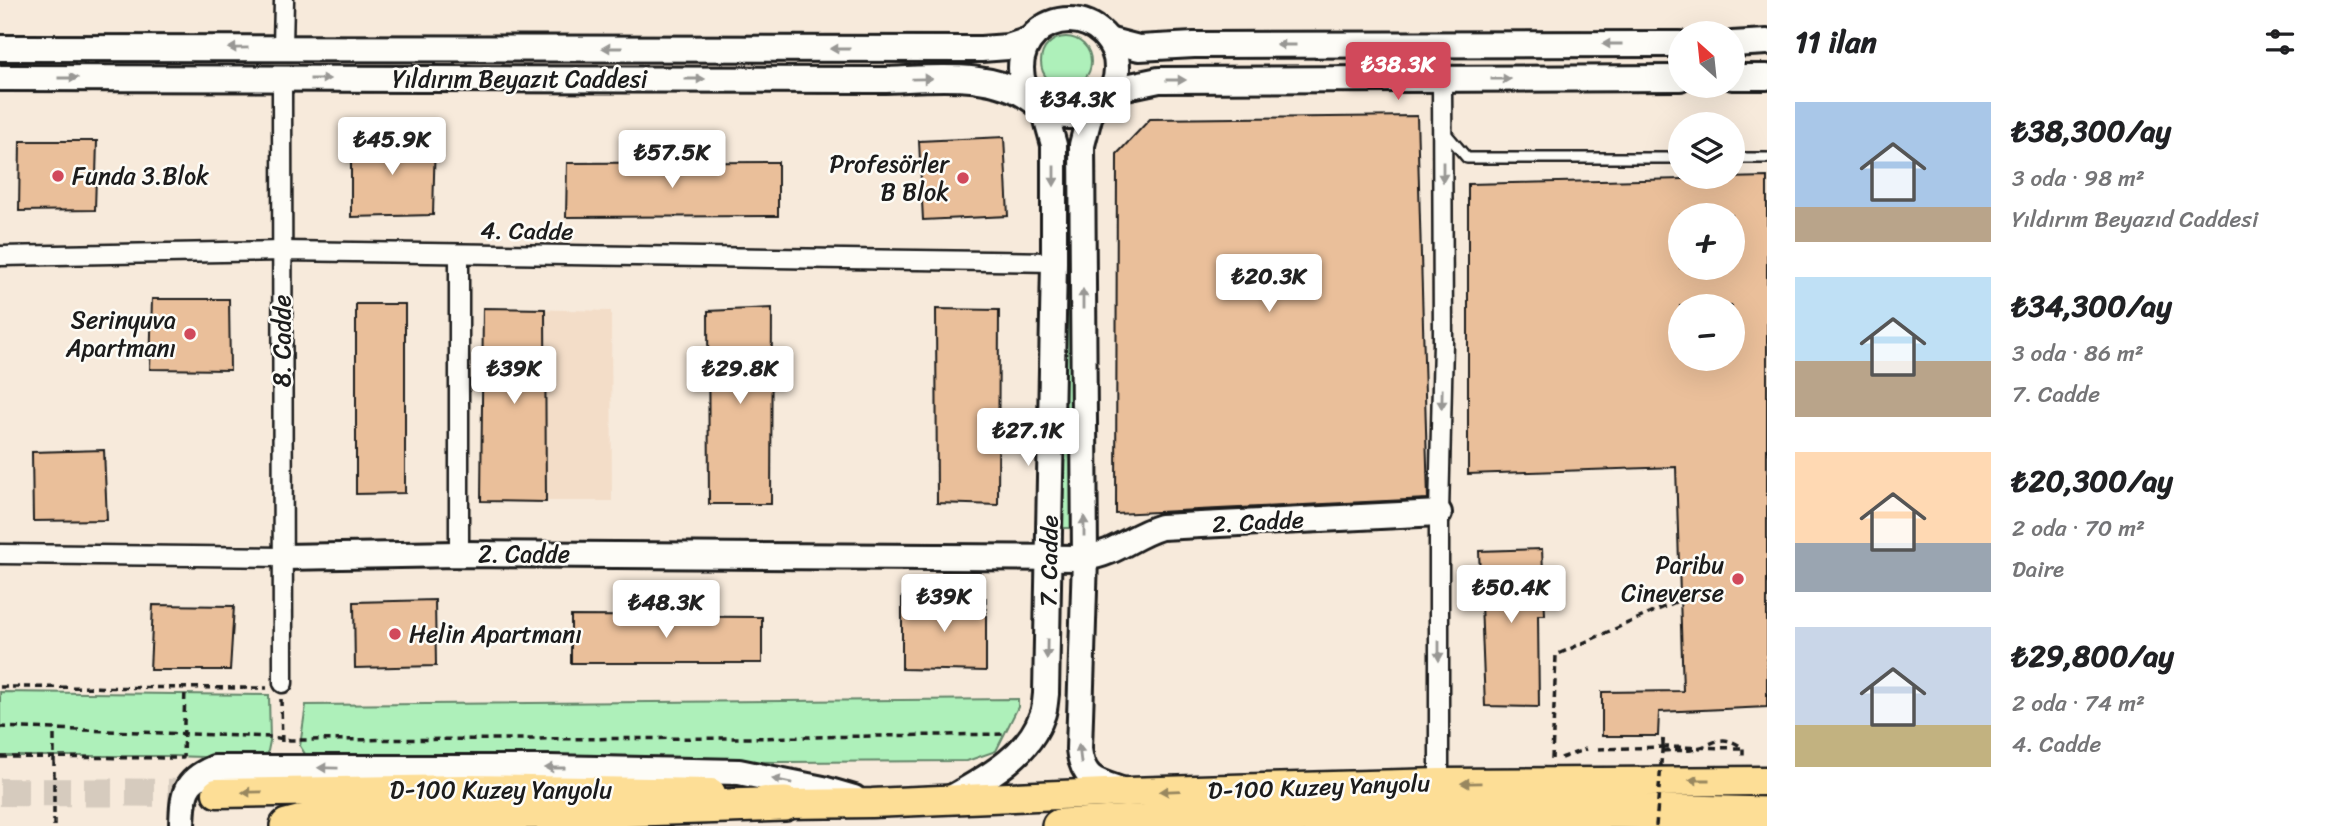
<!DOCTYPE html>
<html lang="tr">
<head>
<meta charset="utf-8">
<style>
	body { margin:0; font-family:Sriracha,sans-serif; background:#f6f6f6; color:#202124; height:100vh; display:flex; flex-direction:column; font-size:26px; white-space:nowrap }
	* { box-sizing:border-box; margin:0 }
	p { font-size:23px; color:#757577 }
	.icon { flex:none; width:38px; height:38px; fill:none; stroke:currentColor; stroke-width:2; stroke-linecap:round; stroke-linejoin:round }
	.map { position:relative; flex:1; overflow:hidden }
	.panel { display:flex; flex-direction:column; background:#fff; width:560px }
	.panel>* { flex:none }
	.needle { width:46px; rotate:333deg }
	.fabs { position:absolute; left:1668px; top:21px; display:grid; gap:14px }
	.fabs a { display:grid; place-items:center; width:77px; height:77px; border-radius:50%; background:#fff; box-shadow:0 7px 28px #0002; font-size:35px }
	.price { position:absolute; translate:-50% -60px; padding:0 16px; border-radius:7px; background:#fff; color:#222; font-size:23px; line-height:46px; filter:drop-shadow(0 2px 4px #0008) }
	.price::after { content:''; position:absolute; left:50%; top:42px; width:21px; height:16px; margin-left:-10px; background:inherit; clip-path:polygon(0 0,100% 0,50% 100%) }
	.price.active { background:#d1495b; color:#fff }
	ul { padding:0; list-style:none }
	li { display:flex; align-items:center; gap:21px; height:175px; padding:0 28px }
	li span { display:grid; place-items:center; flex:none; width:196px; height:140px; border-radius:0px; color:#555 }
	li>.icon { margin-inline-start:auto }
	span .icon { width:84px; height:84px; fill:#fffc; stroke-width:1 }
	li b { font-size:30px }
	h2 { display:flex; justify-content:space-between; align-items:center; height:84px; padding:0 28px; font-size:30px }
	main { display:flex; flex:1; min-height:0 }
	.map>svg:first-child { display:block }
</style>
</head>
<body>
<main>
<div class="map">
<svg width="1767" height="826" viewBox="0 0 1767 826">
	<rect width="100%" height="100%" fill="#f7eadb"/>
	<filter id="ink" filterUnits="userSpaceOnUse"><feTurbulence type="fractalNoise" baseFrequency=".0143" numOctaves="2"/><feDisplacementMap in="SourceGraphic" scale="14" xChannelSelector="R" yChannelSelector="G"/><feConvolveMatrix kernelMatrix="1 2 1 2 8 2 1 2 1" color-interpolation-filters="sRGB"/></filter>
	<g filter="url(#ink)">
		<polygon fill="#f3ddc8" points="483,308 611,311 612,501 481,501"/>
		<g fill="#aef0ba" stroke="#65866b" stroke-width="2">
			<circle cx="1066" cy="62" r="25"/>
			<polygon points="1061,149 1071,150 1073,528 1061,528"/>
			<polygon points="0,692 269,695 270,741 268,751 262,759 173,756 0,756"/>
			<polygon points="1018,699 1018,707 996,751 967,761 778,762 336,759 307,757 300,746 306,705"/>
		</g>
		<g fill="#eabf9a" stroke="#1c1c1c" stroke-width="2" fill-rule="evenodd">
			<polygon points="1417,116 1428,499 1116,514 1117,154 1150,119"/>
			<polygon points="1004,137 1008,216 923,220 919,141"/>
			<polygon points="435,138 433,215 351,217 351,140"/>
			<polygon points="20,141 97,141 95,210 19,211"/>
			<polygon points="778,162 778,216 566,217 567,163"/>
			<path d="M1767,177v530l-108,5 -1,24h-56v-44l81,-1 -7,-224 -208,7v-290zM1680,215h52v53h-52zM1680,306h52v53h-52z"/>
			<polygon points="152,299 229,299 230,370 150,369"/>
			<polygon points="356,304 405,304 405,493 356,494"/>
			<polygon points="483,308 545,309 546,502 481,501"/>
			<polygon points="772,308 771,504 709,504 708,311"/>
			<polygon points="936,309 999,310 998,505 937,503"/>
			<polygon points="104,450 107,520 33,521 32,452"/>
			<polygon points="1542,549 1545,615 1538,615 1539,707 1485,706 1479,551"/>
			<polygon points="902,597 986,598 986,671 902,669"/>
			<polygon points="435,600 436,666 355,668 354,602"/>
			<polygon points="153,605 234,606 230,670 150,670"/>
			<polygon points="571,616 762,617 762,663 571,663"/>
		</g>
		<g fill="none" stroke-linecap="round" stroke-linejoin="round">
			<polyline stroke="#d6cbbe" stroke-width="28" stroke-dasharray="28 14" stroke-linecap="butt" points="0,792 217,793"/>
			<defs>
				<g id="lane">
					<polyline points="1444,131 1467,158 1680,158"/>
					<polyline points="1732,158 1767,158"/>
				</g>
				<g id="street">
					<polyline points="283,47 284,0"/>
					<polyline points="282,79 283,683"/>
					<polyline points="0,256 282,251 1054,262"/>
					<polyline points="0,554 282,557"/>
					<polyline points="459,554 459,255"/>
					<polyline points="1439,783 1439,513 1443,342 1442,79"/>
				</g>
				<g id="secondary">
					<circle cx="1069" cy="68" r="48"/>
					<polyline points="1108,40 1139,48 1194,45 1680,44"/>
					<polyline points="1732,44 1767,42"/>
					<polyline points="0,48 981,49 1008,47 1029,40"/>
					<polyline points="1732,77 1767,77"/>
					<path d="M0,78l881,2c50,-1 112,-11 154,22"/>
					<polyline points="1109,93 1126,87 1159,80 1680,78"/>
					<path d="M1091,110l-9,35 3,413 -6,191c4,32 18,32 45,42"/>
					<path d="M282,557l177,-3 626,4c33,-5 46,-22 76,-31l278,-14"/>
					<path d="M948,800c36,-21 80,-43 94,-84 3,-7 3,-15 4,-22l8,-432v-117l-10,-36"/>
					<path d="M182,826c1,-31 1,-45 32,-58h336l189,4 84,17 31,9"/>
				</g>
				<g id="primary">
					<polyline points="217,793 464,789 711,793"/>
					<polyline points="765,801 785,804 872,803 1128,792 1439,783 1767,781"/>
				</g>
				<g id="highway">
					<polyline points="287,826 318,818 350,815 581,811 785,804"/>
					<path d="M1059,826c236,-13 472,-19 708,-12"/>
				</g>
			</defs>
			<use href="#lane" stroke="#1c1c1c" stroke-width="14"/>
			<use href="#street" stroke="#1c1c1c" stroke-width="23"/>
			<use href="#secondary" stroke="#1c1c1c" stroke-width="30"/>
			<use href="#primary" stroke="#1c1c1c" stroke-width="33"/>
			<use href="#highway" stroke="#1c1c1c" stroke-width="38"/>
			<g stroke="#1c1c1c" stroke-width="3.5" stroke-dasharray="7 5" stroke-linecap="butt">
				<polyline points="0,687 267,688"/>
				<polyline points="281,699 282,747"/>
				<polyline points="0,727 272,737 290,740 745,738 1005,734"/>
				<path d="M1663,739v12c9,-1 19,0 28,-1 22,-4 29,-19 52,-2v9"/>
				<polyline points="1598,749 1662,747"/>
				<polyline points="0,757 183,758 185,688"/>
				<polyline points="1561,758 1586,749"/>
				<polyline points="1552,759 1556,655 1680,600"/>
				<polyline points="54,826 54,728"/>
			</g>
			<use href="#lane" stroke="#fdfcf7" stroke-width="9"/>
			<use href="#street" stroke="#fdfcf7" stroke-width="18"/>
			<use href="#secondary" stroke="#fdfcf7" stroke-width="24"/>
			<use href="#primary" stroke="#fdde96" stroke-width="28"/>
			<use href="#highway" stroke="#fdde96" stroke-width="33"/>
			<g stroke="#1c1c1c" stroke-width="3.5" stroke-dasharray="7 5" stroke-linecap="butt">
				<polyline points="1662,747 1743,748"/>
				<polyline points="1656,826 1663,739"/>
			</g>
		</g>
		<defs><path id="oneway-solid" d="M-6-.8H1V-3.2L6.5 0L1 3.2V.8H-6Z" transform="scale(1.75)"/></defs>
		<g fill="#989794">
			<use href="#oneway-solid" transform="translate(1612 44) rotate(180)"/>
			<use href="#oneway-solid" transform="translate(1286 45) rotate(180)"/>
			<use href="#oneway-solid" transform="translate(238 48) rotate(179)"/>
			<use href="#oneway-solid" transform="translate(612 48) rotate(-180)"/>
			<use href="#oneway-solid" transform="translate(840 49) rotate(-180)"/>
			<use href="#oneway-solid" transform="translate(68 78)"/>
			<use href="#oneway-solid" transform="translate(320 79)"/>
			<use href="#oneway-solid" transform="translate(695 79)"/>
			<use href="#oneway-solid" transform="translate(922 79) rotate(-1)"/>
			<use href="#oneway-solid" transform="translate(1501 79)"/>
			<use href="#oneway-solid" transform="translate(1176 80)"/>
			<use href="#oneway-solid" transform="translate(1443 172) rotate(90)"/>
			<use href="#oneway-solid" transform="translate(1054 176) rotate(90)"/>
			<use href="#oneway-solid" transform="translate(1083 299) rotate(-90)"/>
			<use href="#oneway-solid" transform="translate(1442 399) rotate(91)"/>
			<use href="#oneway-solid" transform="translate(1084 526) rotate(-90)"/>
			<use href="#oneway-solid" transform="translate(1047 649) rotate(91)"/>
			<use href="#oneway-solid" transform="translate(1439 651) rotate(90)"/>
			<use href="#oneway-solid" transform="translate(1080 754) rotate(-97)"/>
			<use href="#oneway-solid" transform="translate(328 768) rotate(-179)"/>
			<use href="#oneway-solid" transform="translate(555 768) rotate(-180)"/>
			<use href="#oneway-solid" transform="translate(782 781) rotate(-168)"/>
		</g>
		<g fill="#98875f">
			<use href="#oneway-solid" transform="translate(1699 780) rotate(180)"/>
			<use href="#oneway-solid" transform="translate(1471 783) rotate(179)"/>
			<use href="#oneway-solid" transform="translate(1170 791) rotate(178)"/>
			<use href="#oneway-solid" transform="translate(252 792) rotate(179)"/>
		</g>
	</g>
	<g fill="#d1495b" stroke="#fdfcf7" stroke-width="2.5">
		<circle cx="58" cy="176" r="7"/>
		<circle cx="963" cy="178" r="7"/>
		<circle cx="190" cy="334" r="7"/>
		<circle cx="1738" cy="579" r="7"/>
		<circle cx="395" cy="634" r="7"/>
	</g>
	<g text-anchor="middle" dominant-baseline="central" stroke-width="5" stroke-linejoin="round" paint-order="stroke">
		<g font-size="24" fill="#1c1c1c" stroke="#fdfcf7">
			<text x="520" y="79">Yıldırım Beyazıt Caddesi</text>
			<text transform="translate(527 231) rotate(1)">4. Cadde</text>
			<text transform="translate(282 341) rotate(-90)">8. Cadde</text>
			<text transform="translate(1258 522) rotate(-3)">2. Cadde</text>
			<text x="524" y="554">2. Cadde</text>
			<text transform="translate(1049 561) rotate(-89)">7. Cadde</text>
			<text transform="translate(1319 787) rotate(-2)">D-100 Kuzey Yanyolu</text>
			<text x="501" y="790">D-100 Kuzey Yanyolu</text>
		</g>
		<g font-size="24" fill="#1c1c1c" stroke="#fdfcf7" text-anchor="end">
			<text x="949" y="164">Profesörler<tspan x="949" dy="28">B Blok</tspan></text>
			<text x="72" y="176" text-anchor="start">Funda 3.Blok</text>
			<text x="176" y="320">Serinyuva<tspan x="176" dy="28">Apartmanı</tspan></text>
			<text x="1724" y="565">Paribu<tspan x="1724" dy="28">Cineverse</tspan></text>
			<text x="409" y="634" text-anchor="start">Helin Apartmanı</text>
		</g>
	</g>
</svg>
<div class="fabs">
<a><svg class="needle" viewBox="-14 -14 28 28"><path d="M0-13l5 13h-10z" fill="#e53935"/><path d="M0 13l5-13h-10z" fill="#757577"/></svg></a>
<a><svg class="icon" aria-label="layers" viewBox="0 0 24 24"><path d="M12 4l9 5-9 5-9-5zM3 14l9 5 9-5"/></svg></a>
<a>+</a>
<a>−</a>
</div>
<b class="price active" style="left:1398px;top:102px">₺38.3K</b>
<b class="price" style="left:1078px;top:137px">₺34.3K</b>
<b class="price" style="left:392px;top:177px">₺45.9K</b>
<b class="price" style="left:672px;top:190px">₺57.5K</b>
<b class="price" style="left:1269px;top:314px">₺20.3K</b>
<b class="price" style="left:514px;top:406px">₺39K</b>
<b class="price" style="left:740px;top:406px">₺29.8K</b>
<b class="price" style="left:1028px;top:468px">₺27.1K</b>
<b class="price" style="left:1511px;top:625px">₺50.4K</b>
<b class="price" style="left:944px;top:634px">₺39K</b>
<b class="price" style="left:666px;top:640px">₺48.3K</b>
</div>
<section class="panel">
<h2>11 ilan<svg class="icon" aria-label="filters" viewBox="0 0 24 24"><path d="M4 7h16M4 17h16"/><circle cx="9" cy="7" r="2"/><circle cx="15" cy="17" r="2"/></svg></h2>
<ul>
<li><span style="background:linear-gradient(#a9c7e8 75%,#b9a48a 0)"><svg class="icon" aria-label="home" viewBox="0 0 24 24"><path d="M3 11l9-7 9 7M6 9v11h12V9"/></svg></span><div><b>₺38,300/ay</b><p>3 oda · 98 m²</p><p>Yıldırım Beyazıd Caddesi</p></div></li>
<li><span style="background:linear-gradient(#bfe0f5 60%,#b9a48a 0)"><svg class="icon" aria-label="home" viewBox="0 0 24 24"><path d="M3 11l9-7 9 7M6 9v11h12V9"/></svg></span><div><b>₺34,300/ay</b><p>3 oda · 86 m²</p><p>7. Cadde</p></div></li>
<li><span style="background:linear-gradient(#ffd9b3 65%,#9aa5b1 0)"><svg class="icon" aria-label="home" viewBox="0 0 24 24"><path d="M3 11l9-7 9 7M6 9v11h12V9"/></svg></span><div><b>₺20,300/ay</b><p>2 oda · 70 m²</p><p>Daire</p></div></li>
<li><span style="background:linear-gradient(#c9d6e8 70%,#c2b280 0)"><svg class="icon" aria-label="home" viewBox="0 0 24 24"><path d="M3 11l9-7 9 7M6 9v11h12V9"/></svg></span><div><b>₺29,800/ay</b><p>2 oda · 74 m²</p><p>4. Cadde</p></div></li>
</ul>
</section>
</main>
</body>
</html>
